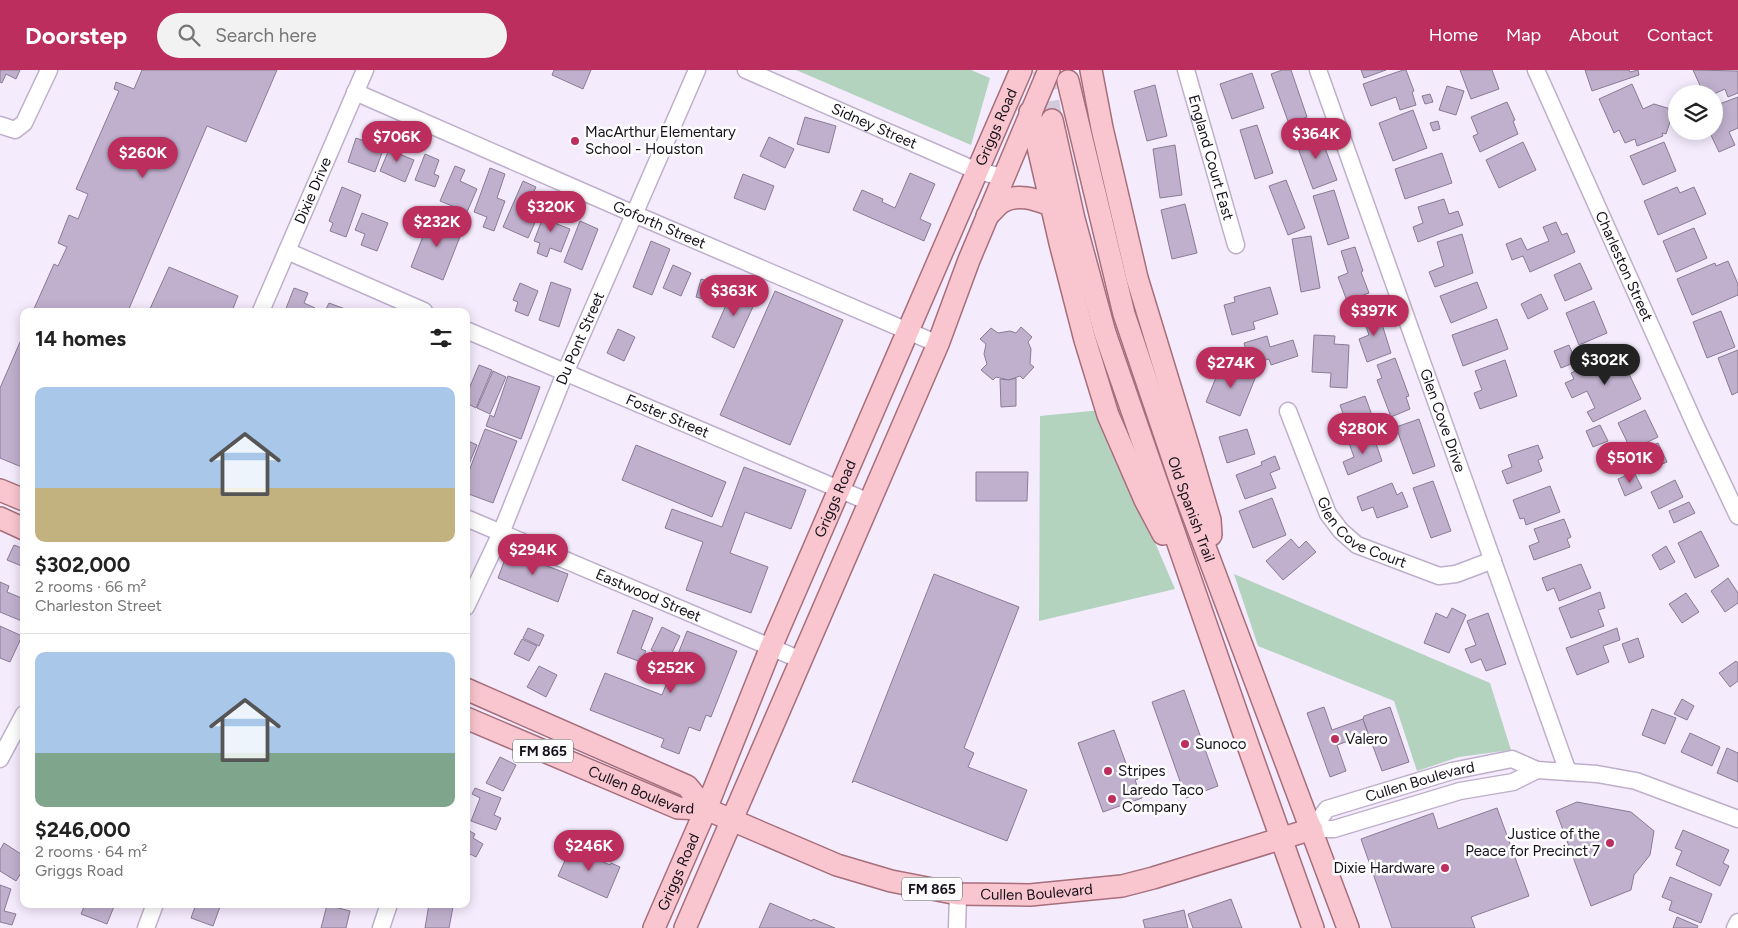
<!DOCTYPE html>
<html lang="en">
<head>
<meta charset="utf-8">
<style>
	body { margin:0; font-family:Figtree,sans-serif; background:#f2f2f2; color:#222; height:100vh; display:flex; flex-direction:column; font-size:19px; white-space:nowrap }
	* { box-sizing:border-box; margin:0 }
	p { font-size:16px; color:#767676 }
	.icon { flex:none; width:28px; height:28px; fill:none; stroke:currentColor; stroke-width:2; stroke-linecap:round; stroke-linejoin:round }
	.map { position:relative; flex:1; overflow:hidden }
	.panel { position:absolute; left:20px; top:238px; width:450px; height:600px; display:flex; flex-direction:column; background:#fff; border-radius:10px; box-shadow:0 2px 12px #0003 }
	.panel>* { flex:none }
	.buttons { position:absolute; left:1668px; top:15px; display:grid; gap:10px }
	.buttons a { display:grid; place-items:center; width:55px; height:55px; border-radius:50%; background:#fff; box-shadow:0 2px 12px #0003; font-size:25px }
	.price { position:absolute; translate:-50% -42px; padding:0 11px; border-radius:18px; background:#bc2e5d; color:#fff; font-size:16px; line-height:32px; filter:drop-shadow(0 1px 2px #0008) }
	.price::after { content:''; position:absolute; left:50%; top:30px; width:15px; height:11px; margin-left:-8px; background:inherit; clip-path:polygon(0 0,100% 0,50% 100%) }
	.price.current { background:#222; color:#fff }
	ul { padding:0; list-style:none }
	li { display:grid; align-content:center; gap:10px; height:265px; padding:0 15px }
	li+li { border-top:1px solid #e0e0e0 }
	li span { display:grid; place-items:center; height:155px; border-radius:10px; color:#555 }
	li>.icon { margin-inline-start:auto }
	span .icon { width:90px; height:90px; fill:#fffc; stroke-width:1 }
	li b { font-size:21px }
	h2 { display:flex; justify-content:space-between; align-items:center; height:60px; padding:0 15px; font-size:21px }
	header { display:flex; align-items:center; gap:30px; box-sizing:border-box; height:70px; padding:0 25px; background:#bc2e5d; color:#fff }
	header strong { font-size:24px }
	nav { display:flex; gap:28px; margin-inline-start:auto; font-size:18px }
	.search { width:350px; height:45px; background:#f2f2f2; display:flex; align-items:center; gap:12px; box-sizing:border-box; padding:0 18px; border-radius:28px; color:#767676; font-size:19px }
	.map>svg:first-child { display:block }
</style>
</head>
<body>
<header>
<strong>Doorstep</strong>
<div class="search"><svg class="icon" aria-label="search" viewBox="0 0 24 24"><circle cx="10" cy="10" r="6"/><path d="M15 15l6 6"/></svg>Search here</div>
<nav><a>Home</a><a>Map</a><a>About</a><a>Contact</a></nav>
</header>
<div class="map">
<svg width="1738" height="858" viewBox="0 0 1738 858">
	<rect width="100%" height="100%" fill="#f4ebfd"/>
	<g fill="#b3d3be">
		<polygon points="796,0 971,0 990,8 971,75"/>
		<polygon points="1101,340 1109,365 1175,519 1039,551 1040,346"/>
		<polygon points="1234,504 1490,613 1511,680 1459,687 1417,701 1394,631 1258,576"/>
	</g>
	<g fill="#c0b0ce" stroke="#897b95">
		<polygon points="0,0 20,0 16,9 6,4 2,13 0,12"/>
		<polygon points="142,0 277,0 246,72 207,56 128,241 33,241 54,194 58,196 67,177 58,173 69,145 78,149 88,124 76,119 119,21 114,19 116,12 134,19"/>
		<polygon points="554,0 591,0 583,19 552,5"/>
		<polygon points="1282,0 1291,0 1307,47 1289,54 1271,4"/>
		<polygon points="1361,0 1386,0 1364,8"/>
		<polygon points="1403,0 1406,0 1414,21 1412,22 1416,35 1400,40 1396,27 1371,36 1363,14"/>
		<polygon points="1460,0 1492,0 1499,19 1471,29"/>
		<polygon points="1585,0 1629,0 1630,2 1638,0 1639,5 1592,21"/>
		<polygon points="1693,0 1738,1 1738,23 1728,27 1725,19 1714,24 1704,24"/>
		<polygon points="1252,3 1264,38 1232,49 1220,14"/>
		<polygon points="1632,14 1643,39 1654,34 1674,40 1666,64 1662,63 1663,66 1637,76 1635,69 1625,73 1619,60 1614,63 1599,29"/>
		<polygon points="1155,15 1167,66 1147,71 1134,21"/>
		<polygon points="1447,16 1464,21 1456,45 1439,40"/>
		<polygon points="1430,24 1433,32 1425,34 1422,26"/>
		<polygon points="1738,27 1738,58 1729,62 1735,75 1719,82 1709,61 1714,61 1714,55 1720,52 1714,36"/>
		<polygon points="1507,32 1515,50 1513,51 1518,64 1480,82 1473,66 1478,64 1471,47"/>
		<polygon points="1413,40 1427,78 1393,91 1379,53"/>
		<polygon points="805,47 836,56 829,83 797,74"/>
		<polygon points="1438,51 1440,59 1433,61 1430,53"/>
		<polygon points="1257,55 1273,103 1255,109 1240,60"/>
		<polygon points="375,61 388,66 375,102 348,92 356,68 370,73"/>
		<polygon points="1319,62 1337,110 1313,119 1295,70"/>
		<polygon points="769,67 794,79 785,98 760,86"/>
		<polygon points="393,70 403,73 399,84 414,90 405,112 380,101"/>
		<polygon points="1523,72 1536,100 1499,118 1486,90"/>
		<polygon points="1664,72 1676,101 1643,115 1630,86"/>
		<polygon points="1175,75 1182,125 1160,128 1153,79"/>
		<polygon points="1442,83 1452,113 1405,129 1395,99"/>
		<polygon points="425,84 439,90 434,104 439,106 435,117 415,110"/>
		<polygon points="455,96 465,100 460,111 477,119 467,142 440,131"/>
		<polygon points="490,98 505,104 497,128 505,131 494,161 483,157 487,147 474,142"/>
		<polygon points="910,103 935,114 920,149 931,154 924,171 853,140 862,120 883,129 882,132 895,138"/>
		<polygon points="743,104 774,116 765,140 734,128"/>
		<polygon points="1286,110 1305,158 1288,165 1269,116"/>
		<polygon points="523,111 536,117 525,142 537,148 528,168 503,157"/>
		<polygon points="342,117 361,125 346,167 330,161 333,153 329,151"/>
		<polygon points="1677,117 1680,123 1694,117 1706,144 1658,165 1644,131"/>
		<polygon points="1334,120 1349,168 1328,175 1313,126"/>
		<polygon points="1444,129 1449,144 1458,141 1463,155 1418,172 1413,157 1423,153 1418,137"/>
		<polygon points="1185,134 1197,183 1172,189 1161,140"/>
		<polygon points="547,137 562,142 557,154 570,159 561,182 550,178 547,187 537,183 540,173 534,171"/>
		<polygon points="362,143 388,153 377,181 361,175 365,164 355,160"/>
		<polygon points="431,146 463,159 443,210 411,197"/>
		<polygon points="580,151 598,159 582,200 564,192"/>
		<polygon points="1556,152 1562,165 1567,163 1575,182 1530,202 1523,186 1512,190 1506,174 1521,168 1527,180 1549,171 1543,157"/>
		<polygon points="1694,158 1707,188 1676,202 1663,171"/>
		<polygon points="1462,164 1473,203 1435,217 1429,202 1444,196 1437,172"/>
		<polygon points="1311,166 1320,218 1301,222 1292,169"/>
		<polygon points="651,171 670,179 652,225 633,217"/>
		<polygon points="1355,177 1363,201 1361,202 1369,223 1347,231 1338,207 1348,203 1341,181"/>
		<polygon points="1728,191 1738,214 1738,225 1692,245 1677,209 1715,193 1716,196"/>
		<polygon points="1580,193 1592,219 1565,231 1554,205"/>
		<polygon points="673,195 691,203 681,226 663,218"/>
		<polygon points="169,197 238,226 232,241 149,241"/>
		<polygon points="701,209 722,215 717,233 696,227"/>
		<polygon points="551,212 571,219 559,257 539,250"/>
		<polygon points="1477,212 1487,238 1451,253 1440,226"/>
		<polygon points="520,213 538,221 528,246 515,241 518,232 513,230"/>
		<polygon points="734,217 757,228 734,278 712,267"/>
		<polygon points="1270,217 1278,244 1253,252 1255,259 1232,265 1224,235 1235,232 1234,227"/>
		<polygon points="294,218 308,223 304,233 315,238 314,241 285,241"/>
		<polygon points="775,221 843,250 790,375 720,345"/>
		<polygon points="1541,224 1548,239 1528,249 1521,234"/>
		<polygon points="1594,231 1607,263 1579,275 1566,243"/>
		<polygon points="329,233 348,240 347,241 325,241"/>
		<polygon points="1377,238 1391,283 1367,292 1359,269 1369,265 1361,243"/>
		<polygon points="1721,241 1735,277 1707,288 1693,252"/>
		<polygon points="1497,249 1508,279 1463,296 1452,265"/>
		<polygon points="1021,257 1032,267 1028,272 1031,279 1030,294 1034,297 1023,309 1020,306 1009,310 996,307 993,310 981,300 987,294 984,284 986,274 980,269 991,258 998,263 1010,261 1016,263"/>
		<polygon points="618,259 635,267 624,291 607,283"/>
		<polygon points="24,263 24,398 0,388 0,318"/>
		<polygon points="1314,265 1335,266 1334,274 1349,275 1347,318 1330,317 1331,303 1312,302"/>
		<polygon points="1267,266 1270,277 1293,270 1298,286 1271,295 1269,289 1250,295 1244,273"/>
		<polygon points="1569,275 1576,292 1561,298 1554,281"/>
		<polygon points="1738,280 1738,322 1732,325 1718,288"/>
		<polygon points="1618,281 1641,329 1593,352 1587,342 1595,338 1587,321 1572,328 1565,313 1574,309 1571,303"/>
		<polygon points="1395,288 1409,326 1406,327 1410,339 1391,347 1377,310 1382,308 1377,295"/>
		<polygon points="1505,290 1517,326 1480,339 1474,323 1482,320 1475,301"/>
		<polygon points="1222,293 1256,306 1240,346 1206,332"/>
		<polygon points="479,295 492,300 476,338 466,333 466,326"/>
		<polygon points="493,301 506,307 490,344 477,338"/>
		<polygon points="508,306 540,317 521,369 486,356 490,345 494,347"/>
		<polygon points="1016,308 1016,336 1001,337 1000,309 1009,310"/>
		<polygon points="1365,326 1377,359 1345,370 1338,355 1346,352 1340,335"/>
		<polygon points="1645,340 1658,367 1631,380 1618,353"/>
		<polygon points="1419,349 1435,396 1413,404 1396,357"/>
		<polygon points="1600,355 1608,371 1593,377 1586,361"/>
		<polygon points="485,359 517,371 493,433 466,423 466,409"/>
		<polygon points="1247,359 1255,384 1227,393 1219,367"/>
		<polygon points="1373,365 1382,391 1348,405 1343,392 1354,387 1349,373"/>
		<polygon points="466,370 477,375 466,401"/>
		<polygon points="1658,373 1667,392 1639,404 1631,385"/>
		<polygon points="636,375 726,412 712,447 622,410"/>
		<polygon points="1538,375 1543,388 1538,390 1542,401 1507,414 1502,401 1512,397 1508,385"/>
		<polygon points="1275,386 1280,399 1270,403 1276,418 1245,429 1236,405 1262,395 1261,392"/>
		<polygon points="744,397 806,420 791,459 745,442 730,483 768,497 751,543 686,520 703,472 665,458 672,439 722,457"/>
		<polygon points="976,402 1028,402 1027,431 976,431"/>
		<polygon points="1634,402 1642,418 1625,426 1618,409"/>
		<polygon points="1675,410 1683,427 1659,439 1651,422"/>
		<polygon points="1433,411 1451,461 1431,468 1413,418"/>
		<polygon points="1392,413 1397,425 1402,422 1408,437 1377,448 1373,437 1362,441 1357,427"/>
		<polygon points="1550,416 1560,442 1526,455 1524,448 1520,449 1513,430"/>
		<polygon points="1272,428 1286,465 1253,478 1239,441"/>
		<polygon points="1689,432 1695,443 1674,453 1669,441"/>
		<polygon points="1564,449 1571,467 1567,469 1570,477 1534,490 1529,476 1539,472 1534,459"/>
		<polygon points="1701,461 1719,496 1695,508 1678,473"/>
		<polygon points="1291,469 1299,478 1306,471 1316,482 1283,510 1266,491"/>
		<polygon points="14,475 24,479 24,497 7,490"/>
		<polygon points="1666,476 1675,492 1660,500 1652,485"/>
		<polygon points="508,481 568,504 558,532 498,508"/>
		<polygon points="1581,494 1591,518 1559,531 1554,518 1547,521 1542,508"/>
		<polygon points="934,504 1019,537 964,678 974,683 968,697 1027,720 1007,771 854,711 852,713"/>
		<polygon points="1728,508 1738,523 1738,533 1725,542 1711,521"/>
		<polygon points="0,512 9,516 7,522 24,529 24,552 0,542"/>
		<polygon points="1600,522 1605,538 1598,540 1604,556 1571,568 1559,538"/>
		<polygon points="1686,523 1699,542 1682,553 1669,534"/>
		<polygon points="1452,538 1466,545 1449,583 1424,573 1436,543 1447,548"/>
		<polygon points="633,540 653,548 641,579 646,581 641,592 617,583"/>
		<polygon points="1488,543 1506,594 1486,601 1481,589 1471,593 1465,579 1476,575 1467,551"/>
		<polygon points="0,556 22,566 10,592 0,588"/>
		<polygon points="662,557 680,566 669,589 651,580"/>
		<polygon points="528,558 544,565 539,576 523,568"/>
		<polygon points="1617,558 1620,570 1603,576 1609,592 1577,605 1566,578"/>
		<polygon points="687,561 737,581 711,647 706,645 700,661 689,657 679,684 661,677 664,669 590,640 605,603 662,625"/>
		<polygon points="1638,568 1644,587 1629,593 1622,574"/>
		<polygon points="522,569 537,576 529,591 514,584"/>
		<polygon points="1736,591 1738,593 1738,611 1730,617 1719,603"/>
		<polygon points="539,596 557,605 546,627 527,617"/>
		<polygon points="1184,620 1218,716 1186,728 1152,632"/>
		<polygon points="1682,629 1694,636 1687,650 1674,644"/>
		<polygon points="1324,637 1332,660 1363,649 1368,664 1337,675 1346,701 1330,707 1307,643"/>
		<polygon points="1390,637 1409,692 1382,701 1363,649 1364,646"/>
		<polygon points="1652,639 1676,648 1665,674 1642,665"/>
		<polygon points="1114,660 1129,702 1135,700 1138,709 1135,710 1142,728 1103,742 1078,673"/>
		<polygon points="1690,663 1720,677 1712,696 1681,682"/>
		<polygon points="1727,678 1738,683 1738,712 1717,703"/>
		<polygon points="500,687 516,695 503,721 486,713"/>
		<polygon points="475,718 501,728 494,745 501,748 496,760 471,751 480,728 472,724"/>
		<polygon points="1577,732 1631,742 1654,761 1650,785 1634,805 1631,820 1591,836 1556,741"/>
		<polygon points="1497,738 1529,826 1471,847 1475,858 1392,858 1361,769 1433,743 1438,759"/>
		<polygon points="466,759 475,764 473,768 483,774 476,787 466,782"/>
		<polygon points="1683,760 1729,780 1723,793 1729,796 1720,816 1676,795 1682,781 1675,778"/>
		<polygon points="4,773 24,786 24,798 16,811 0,801 0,780"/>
		<polygon points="571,777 610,795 611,793 620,797 607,828 558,806"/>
		<polygon points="1670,807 1712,824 1701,853 1669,840 1672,831 1662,827"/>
		<polygon points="0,815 11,819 4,841 16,844 12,855 0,852"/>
		<polygon points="1231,829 1242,858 1193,858 1188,844"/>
		<polygon points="770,833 812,851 813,849 835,858 759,858"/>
		<polygon points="85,834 115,834 107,854 81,844"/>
		<polygon points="196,834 221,834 213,856 191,848"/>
		<polygon points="429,834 453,837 449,858 425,858"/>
		<polygon points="327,835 350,841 346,858 321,858"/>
		<polygon points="1184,840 1188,858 1145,858 1143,850"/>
		<polygon points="1677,847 1698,856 1697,858 1673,858"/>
	</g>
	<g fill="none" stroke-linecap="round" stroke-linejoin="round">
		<polyline stroke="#d3cadb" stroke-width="21" stroke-dasharray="21 11" stroke-linecap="butt" points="1043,0 1052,50"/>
		<defs>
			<g id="minor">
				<path id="s1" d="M746,0l231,101 27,6"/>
				<path id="s2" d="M1186,0l50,175"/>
				<path id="s3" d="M1318,0l250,702"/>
				<path id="s4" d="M1536,0l161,359 41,87"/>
				<path id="s5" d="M355,22l279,122 304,130"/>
				<polyline points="0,55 15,60 24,53 49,0"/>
				<polyline points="287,181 424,241"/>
				<path id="s6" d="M261,241l104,-241"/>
				<path id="s7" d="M466,260l403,172"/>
				<path id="s8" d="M1288,341l40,103 13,17 16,14 82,31 17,-2 37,-14"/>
				<path id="s9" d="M466,448l335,142"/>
				<path id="s10" d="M466,537l35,-74 64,-160 132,-303"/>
				<polyline points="0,689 24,644"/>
				<path id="s11" d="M1312,759l15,-20 125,-38 60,-12 25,11 60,4 39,7 102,38"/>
				<polyline points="1312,759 1334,759 1460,721 1513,712 1537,700"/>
				<polyline points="146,858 155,834"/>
				<polyline points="381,858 389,834"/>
				<polyline points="957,858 958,824"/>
				<polyline points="1735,858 1738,852"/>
			</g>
			<g id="major">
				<polyline points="1091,0 1102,58 1137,208 1190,382 1210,450 1211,465"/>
				<path id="s12" d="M1068,11l56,233 58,172 166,442"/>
				<polyline points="1030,42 1060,173 1085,270 1108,345 1145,430 1163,464"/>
				<polyline points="1052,50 1074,149 1105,263 1250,681 1313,858"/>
				<path d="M987,146c5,-4 10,-11 15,-14 15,-9 33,-3 48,3"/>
				<polyline points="0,420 24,430"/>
				<polyline points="0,448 24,459"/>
				<polyline points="466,619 687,716 706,739"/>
				<path id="s13" d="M466,648l212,90 28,1 131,56 54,16 67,13 72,1 92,-9 31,-8 159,-49"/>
				<path id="s14" d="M654,858l52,-119 65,-162 250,-577"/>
				<polyline points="685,858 938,274 969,190 1049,0"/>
			</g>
		</defs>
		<use href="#minor" stroke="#beafcb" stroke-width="19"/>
		<use href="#major" stroke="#a76e7b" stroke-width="24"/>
		<use href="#minor" stroke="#fff" stroke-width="16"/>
		<use href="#major" stroke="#f9c6cf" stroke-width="21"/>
	</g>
	<g fill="#bc2e5d" stroke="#fdfdfd" stroke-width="2">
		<circle cx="575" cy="71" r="5"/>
		<circle cx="1335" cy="669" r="5"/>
		<circle cx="1185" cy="674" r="5"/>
		<circle cx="1108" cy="701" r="5"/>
		<circle cx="1112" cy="729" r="5"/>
		<circle cx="1610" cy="773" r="5"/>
		<circle cx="1445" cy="798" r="5"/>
	</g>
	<g text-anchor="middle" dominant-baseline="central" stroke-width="5" stroke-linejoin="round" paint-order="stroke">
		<g fill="#fdfdfd" stroke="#5b585f" stroke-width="1">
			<rect x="513" y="669.5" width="60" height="23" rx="4"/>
			<rect x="902" y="807.5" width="60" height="23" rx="4"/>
		</g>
		<g font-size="14" font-weight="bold" fill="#16111b">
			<text x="543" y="681">FM 865</text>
			<text x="932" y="819">FM 865</text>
		</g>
		<g font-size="15" fill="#16111b" stroke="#fdfdfd">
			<text stroke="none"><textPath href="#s1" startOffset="140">Sidney Street</textPath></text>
			<text stroke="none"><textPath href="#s14" startOffset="871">Griggs Road</textPath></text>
			<text stroke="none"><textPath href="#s2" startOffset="91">England Court East</textPath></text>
			<text stroke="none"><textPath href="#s6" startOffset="131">Dixie Drive</textPath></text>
			<text stroke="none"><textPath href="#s5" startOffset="332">Goforth Street</textPath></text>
			<text stroke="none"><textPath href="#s4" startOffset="215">Charleston Street</textPath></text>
			<text stroke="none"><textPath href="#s10" startOffset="292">Du Pont Street</textPath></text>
			<text stroke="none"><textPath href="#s7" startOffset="219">Foster Street</textPath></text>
			<text stroke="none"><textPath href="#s3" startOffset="372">Glen Cove Drive</textPath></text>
			<text stroke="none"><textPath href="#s14" startOffset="466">Griggs Road</textPath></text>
			<text stroke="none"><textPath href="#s12" startOffset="446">Old Spanish Trail</textPath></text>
			<text stroke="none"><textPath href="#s8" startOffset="149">Glen Cove Court</textPath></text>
			<text stroke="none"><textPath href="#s9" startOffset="198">Eastwood Street</textPath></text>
			<text stroke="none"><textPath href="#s11" startOffset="122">Cullen Boulevard</textPath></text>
			<text stroke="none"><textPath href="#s13" startOffset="190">Cullen Boulevard</textPath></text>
			<text stroke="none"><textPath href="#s14" startOffset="61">Griggs Road</textPath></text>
			<text stroke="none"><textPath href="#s13" startOffset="604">Cullen Boulevard</textPath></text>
		</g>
		<g font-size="15" fill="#16111b" stroke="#fdfdfd" text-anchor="start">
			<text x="585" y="62">MacArthur Elementary<tspan x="585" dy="17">School - Houston</tspan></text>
			<text x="1345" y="669">Valero</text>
			<text x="1195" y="674">Sunoco</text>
			<text x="1118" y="701">Stripes</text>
			<text x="1122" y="720">Laredo Taco<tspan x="1122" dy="17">Company</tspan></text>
			<text x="1600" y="764" text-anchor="end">Justice of the<tspan x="1600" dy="17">Peace for Precinct 7</tspan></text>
			<text x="1435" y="798" text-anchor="end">Dixie Hardware</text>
		</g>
	</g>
</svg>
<div class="buttons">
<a><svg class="icon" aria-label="layers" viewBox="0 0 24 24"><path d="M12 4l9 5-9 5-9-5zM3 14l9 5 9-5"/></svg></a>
</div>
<b class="price" style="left:1316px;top:90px">$364K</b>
<b class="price" style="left:397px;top:93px">$706K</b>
<b class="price" style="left:143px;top:109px">$260K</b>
<b class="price" style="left:551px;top:163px">$320K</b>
<b class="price" style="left:437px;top:178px">$232K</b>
<b class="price" style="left:734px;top:247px">$363K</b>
<b class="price" style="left:1374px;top:267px">$397K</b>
<b class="price current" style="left:1605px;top:316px">$302K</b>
<b class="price" style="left:1231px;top:319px">$274K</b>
<b class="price" style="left:1363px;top:385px">$280K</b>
<b class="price" style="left:1630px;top:414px">$501K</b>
<b class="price" style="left:533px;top:506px">$294K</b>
<b class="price" style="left:671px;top:624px">$252K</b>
<b class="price" style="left:589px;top:802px">$246K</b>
<section class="panel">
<h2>14 homes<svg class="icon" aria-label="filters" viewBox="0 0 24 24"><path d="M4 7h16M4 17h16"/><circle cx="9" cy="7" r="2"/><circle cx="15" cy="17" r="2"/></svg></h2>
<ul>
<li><span style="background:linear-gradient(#a9c7e8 65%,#c2b280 0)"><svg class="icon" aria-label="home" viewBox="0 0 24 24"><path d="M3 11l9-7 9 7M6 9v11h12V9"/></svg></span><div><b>$302,000</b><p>2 rooms · 66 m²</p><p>Charleston Street</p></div></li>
<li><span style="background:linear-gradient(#a9c7e8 65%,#7fa58c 0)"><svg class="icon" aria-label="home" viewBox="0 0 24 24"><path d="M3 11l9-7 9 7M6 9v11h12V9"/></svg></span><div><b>$246,000</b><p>2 rooms · 64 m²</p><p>Griggs Road</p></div></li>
</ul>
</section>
</div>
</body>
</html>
